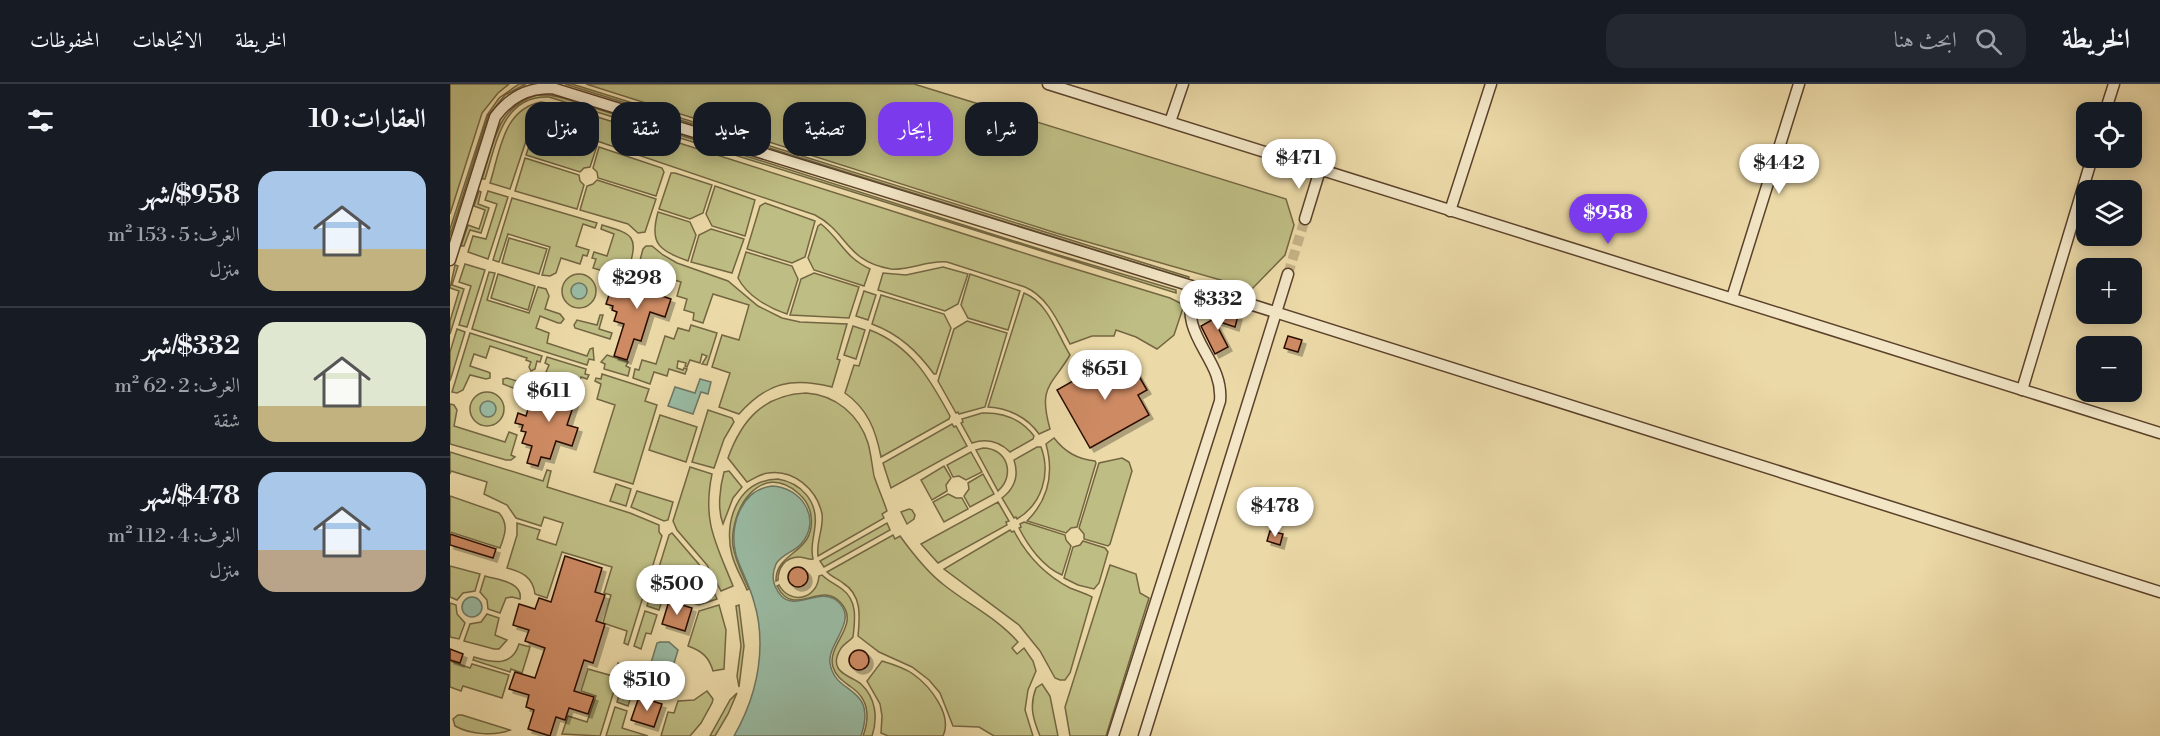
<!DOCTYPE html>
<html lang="ar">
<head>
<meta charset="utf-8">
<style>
	body { margin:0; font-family:"Libre Bodoni",Amiri,serif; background:#242831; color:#f1f3f6; direction:rtl; height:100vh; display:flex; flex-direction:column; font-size:22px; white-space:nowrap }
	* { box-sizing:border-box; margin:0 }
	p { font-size:20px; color:#9ea1a6 }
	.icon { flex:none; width:33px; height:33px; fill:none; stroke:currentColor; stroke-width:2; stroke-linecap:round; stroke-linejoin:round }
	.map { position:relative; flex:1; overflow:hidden; direction:ltr }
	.panel { display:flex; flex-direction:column; background:#171b24; width:450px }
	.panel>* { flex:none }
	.top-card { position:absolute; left:18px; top:18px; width:570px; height:54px; direction:rtl; display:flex; gap:12px }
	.fabs { position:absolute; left:1626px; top:18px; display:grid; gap:12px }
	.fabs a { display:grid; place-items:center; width:66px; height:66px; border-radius:12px; background:#171b24; box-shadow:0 3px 15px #0003; font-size:30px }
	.price { position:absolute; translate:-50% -51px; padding:0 14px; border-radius:21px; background:#fff; color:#222; font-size:20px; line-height:39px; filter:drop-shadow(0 2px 3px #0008) }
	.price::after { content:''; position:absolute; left:50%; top:36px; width:18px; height:14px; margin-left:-9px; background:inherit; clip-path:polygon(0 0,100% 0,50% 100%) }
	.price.on { background:#7c3aed; color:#fff }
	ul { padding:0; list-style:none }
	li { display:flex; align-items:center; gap:18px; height:150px; padding:0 24px }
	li+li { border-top:2px solid #363941 }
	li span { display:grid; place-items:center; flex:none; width:168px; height:120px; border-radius:18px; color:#555 }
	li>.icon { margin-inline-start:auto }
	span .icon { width:72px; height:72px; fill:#fffc; stroke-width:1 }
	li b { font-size:26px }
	h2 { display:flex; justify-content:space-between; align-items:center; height:72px; padding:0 24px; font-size:26px }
	.tag { padding:0 21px; border-radius:18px; background:#171b24; box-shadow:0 3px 15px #0003; font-size:21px; line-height:54px }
	.tag.on { background:#7c3aed; color:#fff }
	header { display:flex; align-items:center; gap:36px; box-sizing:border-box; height:84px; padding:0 30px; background:#171b24; border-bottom:2px solid #363941 }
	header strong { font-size:28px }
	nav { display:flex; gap:33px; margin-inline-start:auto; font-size:21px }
	.search { width:420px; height:54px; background:#242831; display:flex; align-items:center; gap:15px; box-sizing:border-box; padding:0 21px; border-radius:18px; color:#9ea1a6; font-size:22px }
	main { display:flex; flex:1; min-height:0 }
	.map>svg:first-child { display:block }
</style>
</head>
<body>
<header>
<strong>الخريطة</strong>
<div class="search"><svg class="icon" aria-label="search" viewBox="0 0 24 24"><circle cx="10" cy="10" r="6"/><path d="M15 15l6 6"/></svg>ابحث هنا</div>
<nav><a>الخريطة</a><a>الاتجاهات</a><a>المحفوظات</a></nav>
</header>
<main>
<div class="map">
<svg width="1710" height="652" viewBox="0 0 1710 652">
	<defs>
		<filter id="shadow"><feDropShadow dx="4" dy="4" stdDeviation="0" flood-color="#0004"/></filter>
	</defs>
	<rect width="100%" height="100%" fill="#ebd9a7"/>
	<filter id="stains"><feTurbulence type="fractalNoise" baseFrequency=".00333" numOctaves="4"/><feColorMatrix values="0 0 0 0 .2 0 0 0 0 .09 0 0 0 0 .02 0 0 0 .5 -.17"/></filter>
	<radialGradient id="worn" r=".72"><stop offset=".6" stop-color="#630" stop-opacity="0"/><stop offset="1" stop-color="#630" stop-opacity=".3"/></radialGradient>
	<g fill="#bebd83" stroke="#746642" stroke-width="1.5">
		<polygon points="0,0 59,0 48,9 32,29 0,130"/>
		<polygon points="69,0 76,0 55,11 38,32 0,152 0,145 37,31 49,14"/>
		<polygon points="115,0 122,0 739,193 738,195"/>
		<polygon points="136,0 464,0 836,115 844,141 835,171 802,205 606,149"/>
		<path d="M87,11h12l14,3 489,155 124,37v3l-627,-196c-47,-2 -53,48 -64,82h-3c12,-36 14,-72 55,-84z"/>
		<path d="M91,18l19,3 489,156 121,37 14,7 -10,30 -17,14 -21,-12 -20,-7 -2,6h-22l-22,8c-12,-22 -22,-47 -45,-57l-78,-25c-20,-2 -37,9 -56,7 -45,-7 -43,-37 -76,-54l-268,-91 -12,1 -6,7 -19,57 -20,-6c10,-31 13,-74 51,-81z"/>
		<polygon points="90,45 95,45 147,62 140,83 134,84 130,88 76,71 83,51"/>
		<polygon points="149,63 212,84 214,88 206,112 148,94 147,88 143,84"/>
		<polygon points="75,74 129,91 130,97 134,101 127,125 65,107"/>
		<polygon points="221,89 225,89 262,101 253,129 240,135 209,125"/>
		<polygon points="147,96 206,115 195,148 188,149 178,140 130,126 137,102 143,100"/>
		<polygon points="265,102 305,116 295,152 262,142 256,130"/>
		<polygon points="29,107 31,108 28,120 39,124 31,149 20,146 14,162 11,162 18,141 29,145 35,126 24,122"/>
		<polygon points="38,107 58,113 38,175 18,168 23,152 36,155 47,120 35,116"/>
		<polygon points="62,114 147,139 145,144 133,140 126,162 139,166 137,172 133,171 130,180 111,174 106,189 100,192 92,191 100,163 58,150 49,178 43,176"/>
		<polygon points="315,119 365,137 355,173 342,179 297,165 310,122"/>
		<path d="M208,128l32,10 6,13 -8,26c-29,-11 -39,-17 -30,-49z"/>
		<path d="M371,140c20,16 22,32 49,45l-6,17 -50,-16 -6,-12 10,-32z"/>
		<path d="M152,141c30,9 37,10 27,43l-4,-1 -6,19 -9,-3 3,-9 -20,-6 3,-9 -4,-1 2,-6 13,4 7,-22 -13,-5z"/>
		<polygon points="261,145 294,155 282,189 241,178 249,151"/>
		<polygon points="59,154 97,165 89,190 52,179"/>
		<path d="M196,162h6l11,9 14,8 51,18 30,25 24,12 18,4 47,2 -10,35 3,1 -8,27c-39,-10 -65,-5 -93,27l-20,-7 11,-34 -18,-6 10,-32 17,5 10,-35 -36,-11 -10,29 -10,-3 1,-7 -10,-3 3,-11 -10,-3 4,-14 -27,-8 1,-4 -16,-6 4,-15z"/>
		<path d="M296,168l46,14 6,13 -11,35c-18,-6 -40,-18 -49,-36z"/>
		<polygon points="15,180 35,186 17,243 9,241 21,202 9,198"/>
		<polygon points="5,181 8,182 2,201 14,205 0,250 0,237 9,207 0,204"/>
		<polygon points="493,183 518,190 508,220 495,227 428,206 433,189 456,191"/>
		<polygon points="39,188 45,189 37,216 79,229 88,203 96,205 99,212 95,225 110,230 114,235 111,239 108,239 90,232 86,244 99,249 97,259 137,272 140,265 143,264 144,276 139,275 137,281 22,245"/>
		<polygon points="364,189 409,203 399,234 340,231 351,195"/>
		<polygon points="48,190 85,202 78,226 41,214"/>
		<polygon points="520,190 570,207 558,246 518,234 511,221"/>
		<circle cx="129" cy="207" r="17"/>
		<polygon points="414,207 426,211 418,236 406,232"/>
		<path d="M574,209c24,9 33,41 46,62 -19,32 -32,31 -20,74l-11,5c-12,-17 -31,-26 -51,-27z"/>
		<path d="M431,211l63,19 7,14 -15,46h-2c-17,-23 -35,-40 -62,-50z"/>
		<polygon points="150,231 153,231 149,245 162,249 160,255 125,244 124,241 127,236 147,241"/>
		<polygon points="517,237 557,249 535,323 509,330 508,328 506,329 488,297 504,245"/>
		<polygon points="241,241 267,249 257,281 252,280 257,272 252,270 250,279 240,276 237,283 235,282 236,279 228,277 227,284 233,286 234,284 237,285 235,290 219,285 217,292 204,288 200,300 183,294 185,285 189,286 192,276 206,280 215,252 224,255 228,244 239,247"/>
		<polygon points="403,242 415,246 406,275 394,271"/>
		<polygon points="7,245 15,248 0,297 0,268"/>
		<path d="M420,246c41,16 60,49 80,86l-1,3 -68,38c-5,-26 -13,-48 -36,-64l9,-28 5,1z"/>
		<polygon points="20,249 92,272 90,278 87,277 85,285 81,287 79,283 81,278 76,276 77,274 40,262 36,274 24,270 20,282 38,288 40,289 40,294 36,295 20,291 13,306 7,309 2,308"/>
		<polygon points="157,271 178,278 176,282 180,284 178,292 154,285 155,280 151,278"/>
		<polygon points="97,273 136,285 135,290 139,291 137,295 131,293 129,299 96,288 99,281 95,279"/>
		<polygon points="152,290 199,305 195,317 207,321 183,400 144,388 165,321 147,315 151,300 145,297 146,294 151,295"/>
		<polygon points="57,294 89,304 88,309 75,305 71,318 68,317 71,307 53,300 53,295"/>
		<circle cx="37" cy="325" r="17"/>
		<path d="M356,309c30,2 53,22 62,50 3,11 4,22 6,33 4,12 9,23 13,35l-5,3 2,4 -66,38c-2,-15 6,-28 4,-42 -5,-25 -29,-45 -54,-41 -8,1 -15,6 -21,9l-19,-24c14,-39 36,-63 78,-65z"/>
		<polygon points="0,320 4,321 7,326 4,342 55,358 59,348 67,351 61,371 65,373 61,376 56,376 0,360"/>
		<polygon points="258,326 282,334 284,338 274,355 264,384 242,378"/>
		<path d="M532,329c21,-1 39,6 52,23l-1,3 -23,13c-11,-11 -23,-14 -38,-9l-11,-20 2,-1 -1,-3z"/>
		<polygon points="210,331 247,343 236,378 199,366"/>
		<polygon points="502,340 504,343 506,342 517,362 441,404 433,379"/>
		<path d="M604,354c11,14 23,21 41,23l1,2 -19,64 -6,1 -5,5 -39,-12c22,-22 27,-48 19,-77z"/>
		<path d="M587,363h4c10,27 1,57 -24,72l-1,-2 -2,1 -12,-20c13,-10 17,-23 12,-38z"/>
		<path d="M533,364c24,0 33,27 15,43l-22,-41z"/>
		<path d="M0,368l93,29 4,-11 4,1 -4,16 83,26 29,12v7l3,4 -34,109 -4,-2 3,-12 -24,-8 8,-28 -7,-2 8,-26 -50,-15 -15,46 -12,-4c-2,-17 -13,-22 -28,-26l10,-33v-12l23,7 -3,9 19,6 7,-22 -19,-6 -3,9 -25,-8 -9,-13 -23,-11 3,-12 -36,-11 -1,3z"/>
		<polygon points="521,368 532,388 516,396 509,392 503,393 497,381"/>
		<polygon points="672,374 679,378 682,387 660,460 658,462 634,455 634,450 629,444 649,379"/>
		<polygon points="494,382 501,394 496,401 497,407 482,416 471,396"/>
		<path d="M240,383l22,7c-10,48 4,69 21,112l-12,5 -14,-26 -30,-35 -4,-9z"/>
		<path d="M279,387l13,16 -9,11 -10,26c-6,-15 -3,-37 1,-52z"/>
		<polygon points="533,390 544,410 520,423 514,412 519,405 518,399"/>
		<path d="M328,395c23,4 40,22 37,47 -1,12 -5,20 -2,33 -6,1 -9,-2 -14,-2 -14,0 -21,11 -21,23l-2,1c-1,-30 40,-27 35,-65 -1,-9 -6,-17 -13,-23 -37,-33 -69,17 -65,53 2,15 10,29 16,43l-2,1c-5,-12 -12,-23 -15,-35 -9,-34 6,-75 46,-76z"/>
		<polygon points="166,400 181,405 176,422 160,417"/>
		<polygon points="187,407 223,418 218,436 214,437 181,423"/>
		<polygon points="498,410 506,414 512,414 518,425 494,438 483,418"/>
		<path d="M0,412l49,17c10,11 6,22 1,35l-50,-16z"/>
		<polygon points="548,418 559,437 556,438 557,441 488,479 471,460"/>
		<polygon points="459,425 462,426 465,431 464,435 457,440 451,428"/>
		<path d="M574,438l41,13 1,5 5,6 -9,29c-19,-8 -34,-29 -43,-47l2,-1 -1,-3z"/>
		<polygon points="437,439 440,446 374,483 370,477"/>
		<path d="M560,446l2,2 2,-1c13,25 31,44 56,57 7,3 15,5 22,9l-22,76 -5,7h-5l-5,-2 -15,-27 -21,-26 -75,-56z"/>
		<polygon points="222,449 253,485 267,515 249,521 214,510 209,526 197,522 219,451"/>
		<path d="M443,451l2,4 5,-3c13,18 27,36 44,49 25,20 53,33 74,57l-6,6 5,6 7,-6 9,13 3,10 -8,19 -3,20 8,26h-39l-15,-9 -26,-1 -13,-33 -11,-13 -17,-13 -33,-15 -21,-16c2,-20 4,-41 -15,-53 -5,-4 -11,-6 -16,-11z"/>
		<polygon points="633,457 655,464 658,468 649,499 644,505 628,501 614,494 623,463 630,461"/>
		<polygon points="660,481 686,490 690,509 699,514 656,652 620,652 615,623"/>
		<polygon points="0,482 30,490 25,507 13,509 7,516 0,513"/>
		<path d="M372,491c6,6 13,9 20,14 16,12 13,31 11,48 -4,5 -10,7 -13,13 -13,23 12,26 21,34 15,14 17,34 11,52h-9c7,-19 6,-37 -12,-49 -8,-6 -15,-10 -18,-20 -7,-22 28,-42 8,-64 -21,-24 -47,17 -64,-17l2,-1c11,20 38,15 40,-9z"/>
		<path d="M35,492c13,4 38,6 35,23l-8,-2 -6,1 -6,15 -12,-4 -1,-9 -7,-8z"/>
		<polygon points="0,519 6,521 7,530 15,539 9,555 0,553"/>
		<path d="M269,521l7,25 -2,39 -11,2c-4,-14 -11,-20 -25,-25l11,-35z"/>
		<polygon points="289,521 294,562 289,603 287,592 291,562 286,522"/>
		<polygon points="195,527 207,531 201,550 196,549 191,565 184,562"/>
		<polygon points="37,530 49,534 45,551 57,556 49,565 44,565 14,557 20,540 31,538"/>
		<path d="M69,560l11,3 -8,26 -11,-4 -1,3 -37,-12 1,-3c19,6 38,10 45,-13z"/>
		<polygon points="0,577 20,584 22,580 59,591 52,614 13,602 11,607 0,603"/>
		<path d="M432,577c10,3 23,7 31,13 17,12 40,41 30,62h-55l-7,-3 1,-17 -2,-12 -13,-23z"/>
		<polygon points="168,579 172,581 150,652 112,650 118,632 137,638 146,612 131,607 138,585 163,592"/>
		<polygon points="178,582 185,584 180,601 184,603 178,622 167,618"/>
		<path d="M592,600l8,12 8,40h-18c-7,-17 -11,-30 -4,-48z"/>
		<polygon points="257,607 263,615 262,619 251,639 240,652 211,652 218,628 224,629 228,617 244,616"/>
		<polygon points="287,609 278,630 265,652 260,652 280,616"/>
		<polygon points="165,623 177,627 172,644 198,652 156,652"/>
		<path d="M8,631h4l48,15c-14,6 -39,5 -55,-4l-2,-7z"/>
	</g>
	<g fill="#99bba3" stroke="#6d7662" stroke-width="1.5">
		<circle cx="129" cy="207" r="8"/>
		<polygon points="250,295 261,298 258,310 251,308 243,330 218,322 225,303 245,309"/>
		<circle cx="38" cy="325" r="8"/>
		<path d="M322,402c29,1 51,33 29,58 -7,8 -19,10 -25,20 -3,7 -4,15 -1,22 14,33 41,0 61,14 25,19 -9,43 -6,63 5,34 48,21 31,73h-127c16,-28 26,-60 26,-93 0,-13 -2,-28 -6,-41 -4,-16 -13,-31 -18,-47 -7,-28 4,-65 36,-69z"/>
		<circle cx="22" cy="523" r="10"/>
		<path d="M210,558h9l9,8 -12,40c-8,2 -16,-1 -21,-7l12,-40z"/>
	</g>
	<g fill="#cd8a63" stroke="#2b0e00" stroke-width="1.5" filter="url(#shadow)">
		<polygon points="192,183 203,187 200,198 209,200 206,210 221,215 215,233 200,228 191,257 184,255 177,276 164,272 174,240 164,237 167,228 162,226 163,222 156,220 159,211 166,213 167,209 173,211 177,197 186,200"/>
		<polygon points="776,228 788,232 785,243 764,236 778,263 765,270 751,242"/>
		<polygon points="838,252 852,256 848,268 834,264"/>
		<polygon points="667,272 678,292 686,287 697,306 688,311 699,331 640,364 607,306"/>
		<polygon points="104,292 118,296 114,310 126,314 117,341 128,344 122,362 106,357 100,375 91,373 88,382 77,379 82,362 72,359 76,348 71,347 73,341 65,339 68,329 76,332 79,322 84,323 85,318 95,321"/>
		<polygon points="820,447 833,450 830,461 817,457"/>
		<polygon points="0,450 46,465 43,474 0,461"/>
		<polygon points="115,472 152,484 145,508 155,511 146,537 155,540 143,579 134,576 124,607 144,613 138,630 119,624 115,636 106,633 100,652 78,645 84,626 76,623 79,611 59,605 65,588 85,594 95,564 75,557 79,546 63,541 69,520 85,525 89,514 101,518"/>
		<circle cx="348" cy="493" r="10"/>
		<polygon points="219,517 242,524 235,547 212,540"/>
		<polygon points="0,565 13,570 10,579 0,576"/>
		<circle cx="409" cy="576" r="10"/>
		<polygon points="189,613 212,620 204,643 181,636"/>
	</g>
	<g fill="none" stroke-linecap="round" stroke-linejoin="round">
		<polyline stroke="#c5b086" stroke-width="10" stroke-dasharray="10 5" stroke-linecap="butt" points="838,190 855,135"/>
		<defs>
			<g id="street">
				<polyline points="598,0 1710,349"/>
				<polyline points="1655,28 1664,0"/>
				<polyline points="720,38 733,0"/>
				<polyline points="1000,127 1041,0"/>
				<polyline points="855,135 870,86"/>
				<path d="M0,176l45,-143c15,-20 32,-29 57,-29l688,213 920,291"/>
				<polyline points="1282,214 1349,0"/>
				<polyline points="1572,306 1642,74"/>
				<path d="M663,652l107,-335c4,-44 -43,-63 -26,-114"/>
				<polyline points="694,652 838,190"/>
			</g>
		</defs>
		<use href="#street" stroke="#5b412a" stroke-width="13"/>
		<use href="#street" stroke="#f2e6c6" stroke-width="10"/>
	</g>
	<rect width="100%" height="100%" filter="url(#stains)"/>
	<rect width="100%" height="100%" fill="url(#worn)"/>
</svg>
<div class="fabs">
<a><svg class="icon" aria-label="locate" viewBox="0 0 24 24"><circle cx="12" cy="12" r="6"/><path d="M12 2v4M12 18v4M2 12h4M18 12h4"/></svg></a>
<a><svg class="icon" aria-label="layers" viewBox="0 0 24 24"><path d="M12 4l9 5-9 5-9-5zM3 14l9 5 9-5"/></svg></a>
<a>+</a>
<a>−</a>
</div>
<b class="price" style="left:849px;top:106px">$471</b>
<b class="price" style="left:1329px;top:111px">$442</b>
<b class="price on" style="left:1158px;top:161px">$958</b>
<b class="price" style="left:187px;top:226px">$298</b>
<b class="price" style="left:768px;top:247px">$332</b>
<b class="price" style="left:655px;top:317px">$651</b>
<b class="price" style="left:99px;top:339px">$611</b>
<b class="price" style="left:825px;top:454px">$478</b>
<b class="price" style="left:227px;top:532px">$500</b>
<b class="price" style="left:197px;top:628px">$510</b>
<div class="top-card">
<a class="tag">شراء</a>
<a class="tag on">إيجار</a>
<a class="tag">تصفية</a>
<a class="tag">جديد</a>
<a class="tag">شقة</a>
<a class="tag">منزل</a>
</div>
</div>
<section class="panel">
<h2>العقارات: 10<svg class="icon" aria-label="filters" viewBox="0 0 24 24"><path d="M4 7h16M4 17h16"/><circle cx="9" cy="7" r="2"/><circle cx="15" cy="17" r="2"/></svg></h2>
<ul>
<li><span style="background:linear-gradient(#a9c7e8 65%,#c2b280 0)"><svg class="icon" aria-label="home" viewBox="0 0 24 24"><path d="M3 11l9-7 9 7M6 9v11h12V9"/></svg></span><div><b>$958/شهر</b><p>الغرف: 5 · 153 m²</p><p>منزل</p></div></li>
<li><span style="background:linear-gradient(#dfe7d0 70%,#c2b280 0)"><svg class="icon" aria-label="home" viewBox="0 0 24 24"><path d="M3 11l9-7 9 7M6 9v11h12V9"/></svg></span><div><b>$332/شهر</b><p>الغرف: 2 · 62 m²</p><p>شقة</p></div></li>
<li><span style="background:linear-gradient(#a9c7e8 65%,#b9a48a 0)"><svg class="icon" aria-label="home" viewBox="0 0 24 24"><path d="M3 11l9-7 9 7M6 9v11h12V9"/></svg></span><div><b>$478/شهر</b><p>الغرف: 4 · 112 m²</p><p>منزل</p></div></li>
</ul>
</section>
</main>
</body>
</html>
